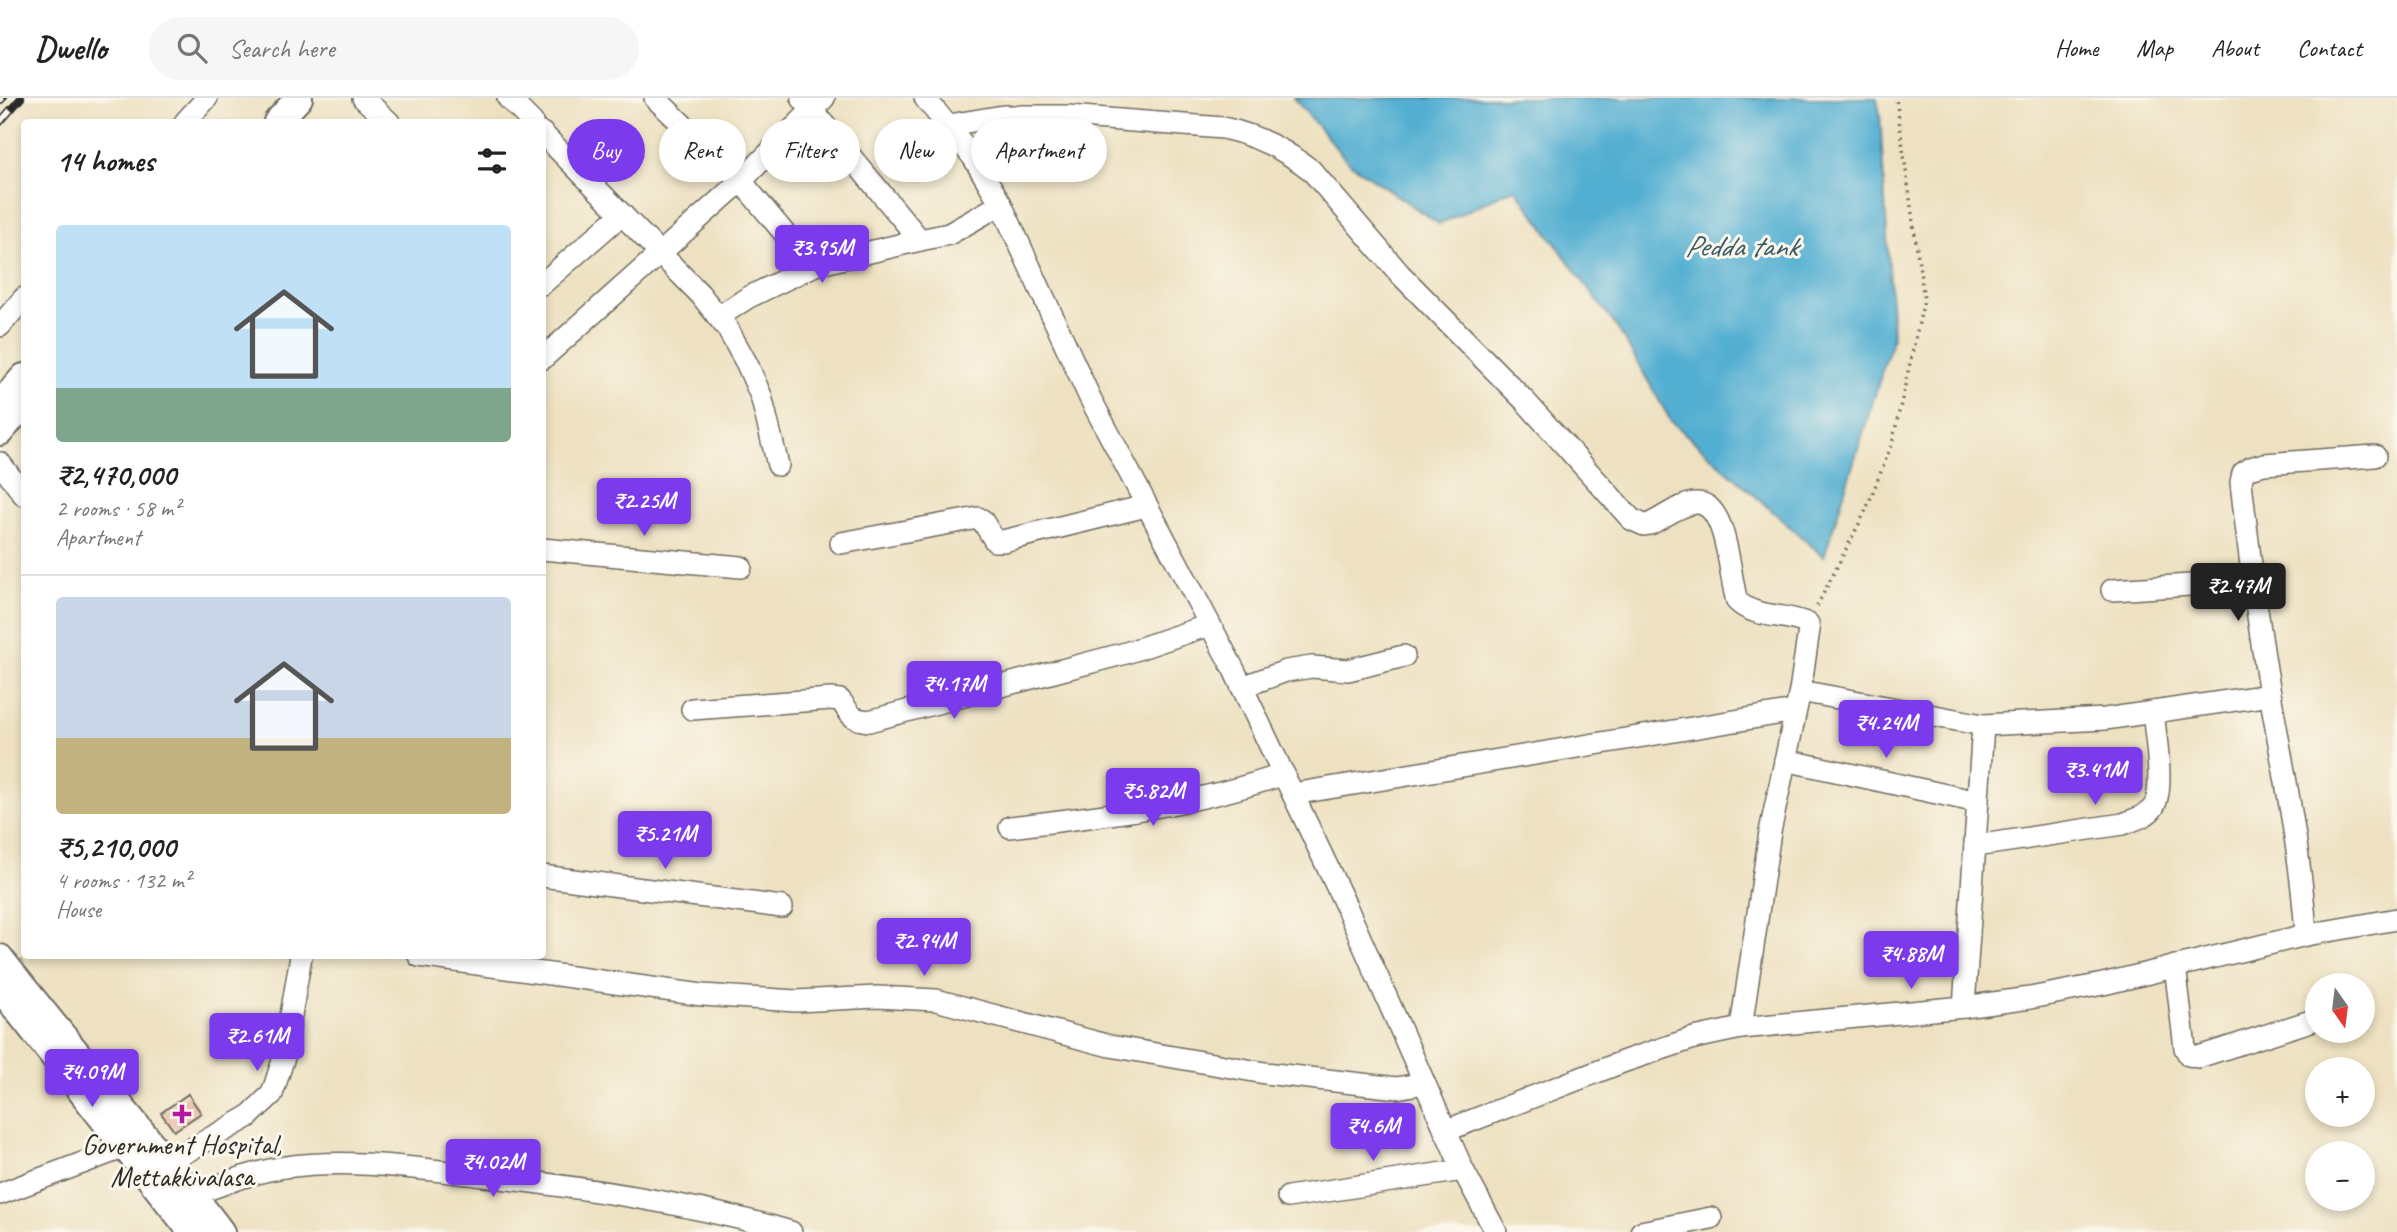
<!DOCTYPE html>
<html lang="en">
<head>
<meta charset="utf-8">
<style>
	body { margin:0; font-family:Caveat,sans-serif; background:#f6f6f6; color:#222; height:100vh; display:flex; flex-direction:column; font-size:26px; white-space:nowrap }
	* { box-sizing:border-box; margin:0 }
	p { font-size:23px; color:#767676 }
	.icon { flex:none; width:38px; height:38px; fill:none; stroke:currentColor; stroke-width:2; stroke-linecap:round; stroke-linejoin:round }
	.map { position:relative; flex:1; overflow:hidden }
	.panel { position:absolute; left:21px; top:21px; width:525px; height:840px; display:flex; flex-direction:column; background:#fff; border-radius:7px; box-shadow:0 4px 10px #0003 }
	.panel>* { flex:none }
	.guide { position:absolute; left:567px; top:21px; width:665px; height:63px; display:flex; gap:14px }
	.needle { width:46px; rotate:166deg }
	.fabs { position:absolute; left:2305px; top:875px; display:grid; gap:14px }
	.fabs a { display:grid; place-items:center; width:70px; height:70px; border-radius:50%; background:#fff; box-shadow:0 4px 10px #0003; font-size:35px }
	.price { position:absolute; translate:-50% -60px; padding:0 16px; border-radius:7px; background:#7c3aed; color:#fff; font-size:23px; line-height:46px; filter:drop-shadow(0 2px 4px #0008) }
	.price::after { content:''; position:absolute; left:50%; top:42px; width:21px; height:16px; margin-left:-10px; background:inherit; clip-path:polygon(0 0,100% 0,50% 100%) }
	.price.current { background:#222; color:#fff }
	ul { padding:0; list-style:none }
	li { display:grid; align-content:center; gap:14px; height:371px; padding:0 35px }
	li+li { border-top:2px solid #e0e0e0 }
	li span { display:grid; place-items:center; height:217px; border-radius:7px; color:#555 }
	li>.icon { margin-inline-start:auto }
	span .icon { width:126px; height:126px; fill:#fffc; stroke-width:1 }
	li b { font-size:30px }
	h2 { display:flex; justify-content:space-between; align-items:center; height:84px; padding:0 35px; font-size:30px }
	.tag { padding:0 24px; border-radius:32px; background:#fff; box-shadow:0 4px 10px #0003; font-size:24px; line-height:63px }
	.tag.current { background:#7c3aed; color:#fff }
	header { display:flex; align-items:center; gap:42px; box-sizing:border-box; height:98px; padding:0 35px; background:#fff; border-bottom:2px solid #e0e0e0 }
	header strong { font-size:33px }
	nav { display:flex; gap:38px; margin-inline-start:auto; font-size:24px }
	.search { width:490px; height:63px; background:#f6f6f6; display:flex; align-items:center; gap:18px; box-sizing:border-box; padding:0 24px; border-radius:38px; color:#767676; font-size:26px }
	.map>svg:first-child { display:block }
</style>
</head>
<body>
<header>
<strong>Dwello</strong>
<div class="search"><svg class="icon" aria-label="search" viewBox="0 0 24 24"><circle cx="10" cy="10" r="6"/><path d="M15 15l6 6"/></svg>Search here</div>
<nav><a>Home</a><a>Map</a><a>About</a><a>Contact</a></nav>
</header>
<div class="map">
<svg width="2397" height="1134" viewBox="0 0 2397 1134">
	<rect width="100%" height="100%" fill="#fbf7ec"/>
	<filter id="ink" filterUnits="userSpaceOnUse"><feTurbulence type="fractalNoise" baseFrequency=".0143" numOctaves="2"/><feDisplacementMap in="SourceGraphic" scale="14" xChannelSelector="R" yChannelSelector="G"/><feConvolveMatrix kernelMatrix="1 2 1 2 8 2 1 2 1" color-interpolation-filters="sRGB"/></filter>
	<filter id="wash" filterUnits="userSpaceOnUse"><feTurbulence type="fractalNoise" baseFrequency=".00686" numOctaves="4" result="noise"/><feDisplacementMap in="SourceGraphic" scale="28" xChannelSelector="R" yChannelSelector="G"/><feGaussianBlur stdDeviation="1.57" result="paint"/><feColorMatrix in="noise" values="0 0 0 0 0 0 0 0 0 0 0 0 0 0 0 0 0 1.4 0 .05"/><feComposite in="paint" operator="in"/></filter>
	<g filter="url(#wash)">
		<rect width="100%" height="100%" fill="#eee1c1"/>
		<polygon fill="#53afd1" stroke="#3f6d7e" stroke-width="2" points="1294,0 1877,0 1880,16 1893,239 1824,459 1671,323 1620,234 1515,90 1439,126 1348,64"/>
		<g id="blocks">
			<polygon fill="#e2aa8f" points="188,996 201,1015 174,1033 161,1015"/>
		</g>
	</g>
	<g filter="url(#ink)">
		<use href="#blocks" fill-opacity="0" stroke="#6f6b60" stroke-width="2"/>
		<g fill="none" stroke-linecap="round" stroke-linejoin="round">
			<defs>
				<g id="minor">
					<polyline points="363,0 389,24"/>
					<polyline points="508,0 532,24"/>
					<polyline points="655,0 741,83 790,142 815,167"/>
					<polyline points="802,0 920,142 949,136 1001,106"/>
					<polyline points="925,0 973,59 1001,106 1090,300 1234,572 1346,808 1463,1072 1496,1134"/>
					<polyline points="185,24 207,0"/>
					<path d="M949,27l54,-9h65l155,12c33,7 61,21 88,42l89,104 125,127 106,118 13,6 6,-1c14,-7 29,-19 45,-21 33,-3 34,75 42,98 18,18 49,12 71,23l1,6 -9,61 -30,141 -29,196"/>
					<polyline points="542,35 700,196 727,230 747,266 761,298 778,367"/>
					<polyline points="542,186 622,116"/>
					<polyline points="718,219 749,199 815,167 920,142"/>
					<polyline points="0,228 24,200"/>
					<polyline points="542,261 741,83 824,0"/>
					<polyline points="0,365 24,397"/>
					<polyline points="841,445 978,420 982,422 995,443 1003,443 1146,408"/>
					<polyline points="542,451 741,469"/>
					<polyline points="2112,492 2253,483"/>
					<polyline points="1242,589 1286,573 1312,569 1348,572 1404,558"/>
					<polyline points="1800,593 1983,627 2105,621 2270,597"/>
					<path d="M692,611l139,-10 9,1c12,14 8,19 29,21l257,-68 83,-28"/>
					<polyline points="1785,662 1978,704"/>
					<polyline points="1293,696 1795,613"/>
					<path d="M1010,729c92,-11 186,-22 274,-53"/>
					<path d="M1975,748l148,-22c10,-4 22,-7 29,-15 14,-16 3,-75 1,-97"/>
					<polyline points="542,778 782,809"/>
					<path d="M2306,837c-5,-82 -22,-161 -36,-242 -12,-70 -21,-140 -29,-211l2,-9 7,-5 14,-4 111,-8"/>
					<polyline points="419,858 702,897 796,903 877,899 936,902 1110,948 1265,975 1397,990 1424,985"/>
					<polyline points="2175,868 2185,950 2189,957 2198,959 2211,955 2317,921"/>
					<polyline points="1964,909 1983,627"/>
					<polyline points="1445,1033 1625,963 1694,940 1741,930 1964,909 2030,900 2103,886 2306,837 2397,821"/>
					<polyline points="168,1064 248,1019 272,996 284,959 301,858"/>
					<polyline points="0,1096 125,1049"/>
					<path d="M193,1097c30,-11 60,-23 92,-28 64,-9 128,1 191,8 107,13 212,27 315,57"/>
					<polyline points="1288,1099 1463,1072"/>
					<polyline points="1641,1134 1711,1120"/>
				</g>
				<g id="major">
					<polyline points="277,24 299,0"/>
					<polyline points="0,306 24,279"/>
					<polyline points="0,334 24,306"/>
					<path d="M0,860c72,92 150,180 221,274"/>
					<polyline points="0,890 192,1134"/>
				</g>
			</defs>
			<use href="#minor" stroke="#6f6b60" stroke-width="24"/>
			<use href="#major" stroke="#6f6b60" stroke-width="30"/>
			<polyline stroke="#6f6b60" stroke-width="3.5" stroke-dasharray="2 5" stroke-linecap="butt" points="1817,508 1865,414 1892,346 1924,202 1896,0"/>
			<use href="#minor" stroke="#fff" stroke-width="21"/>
			<use href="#major" stroke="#fff" stroke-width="26"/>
			<defs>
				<g id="rail">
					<polyline points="0,3 3,0"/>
					<polyline points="0,24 21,0"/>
				</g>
			</defs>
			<use href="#rail" stroke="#2b2b2b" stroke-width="8"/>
			<use href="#rail" stroke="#fbf7ec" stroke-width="5" stroke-dasharray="16" stroke-linecap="butt"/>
		</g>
	</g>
	<path fill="#b5179e" stroke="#fbf7ec" stroke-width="2.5" d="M178.5 1005.5h7v7h7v7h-7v7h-7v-7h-7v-7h7z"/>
	<g text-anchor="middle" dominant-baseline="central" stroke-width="6" stroke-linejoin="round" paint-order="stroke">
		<g font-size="28" fill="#2b2b2b" stroke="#fbf7ec">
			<text x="182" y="1046">Government Hospital,<tspan x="182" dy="32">Mettakkivalasa</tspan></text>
		</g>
		<g font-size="30" font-style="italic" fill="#395965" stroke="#fbf7ec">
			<text x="1741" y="148">Pedda tank</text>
		</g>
	</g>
</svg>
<div class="fabs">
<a><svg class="needle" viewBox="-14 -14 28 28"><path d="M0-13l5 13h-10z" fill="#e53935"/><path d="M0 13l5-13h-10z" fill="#767676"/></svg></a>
<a>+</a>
<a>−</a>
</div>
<b class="price" style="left:822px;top:187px">₹3.95M</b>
<b class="price" style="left:644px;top:440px">₹2.25M</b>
<b class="price current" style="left:2238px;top:525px">₹2.47M</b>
<b class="price" style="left:954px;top:623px">₹4.17M</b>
<b class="price" style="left:1886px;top:662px">₹4.24M</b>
<b class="price" style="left:2095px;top:709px">₹3.41M</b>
<b class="price" style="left:1153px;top:730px">₹5.82M</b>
<b class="price" style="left:665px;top:773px">₹5.21M</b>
<b class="price" style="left:924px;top:880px">₹2.94M</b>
<b class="price" style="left:1911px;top:893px">₹4.88M</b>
<b class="price" style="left:257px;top:975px">₹2.61M</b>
<b class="price" style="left:92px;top:1011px">₹4.09M</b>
<b class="price" style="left:1373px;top:1065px">₹4.6M</b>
<b class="price" style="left:493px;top:1101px">₹4.02M</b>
<div class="guide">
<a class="tag current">Buy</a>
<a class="tag">Rent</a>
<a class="tag">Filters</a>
<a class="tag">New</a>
<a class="tag">Apartment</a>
</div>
<section class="panel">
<h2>14 homes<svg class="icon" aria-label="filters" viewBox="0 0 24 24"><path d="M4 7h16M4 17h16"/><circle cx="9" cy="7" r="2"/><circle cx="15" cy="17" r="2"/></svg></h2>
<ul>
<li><span style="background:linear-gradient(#bfe0f5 75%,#7fa58c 0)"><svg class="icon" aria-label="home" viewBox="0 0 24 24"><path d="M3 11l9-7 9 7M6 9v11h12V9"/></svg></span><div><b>₹2,470,000</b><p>2 rooms · 58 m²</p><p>Apartment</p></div></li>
<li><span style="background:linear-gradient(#c9d6e8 65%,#c2b280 0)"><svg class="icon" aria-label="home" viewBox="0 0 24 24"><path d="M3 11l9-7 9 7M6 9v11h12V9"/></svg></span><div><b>₹5,210,000</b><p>4 rooms · 132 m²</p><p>House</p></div></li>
</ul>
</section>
</div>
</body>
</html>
